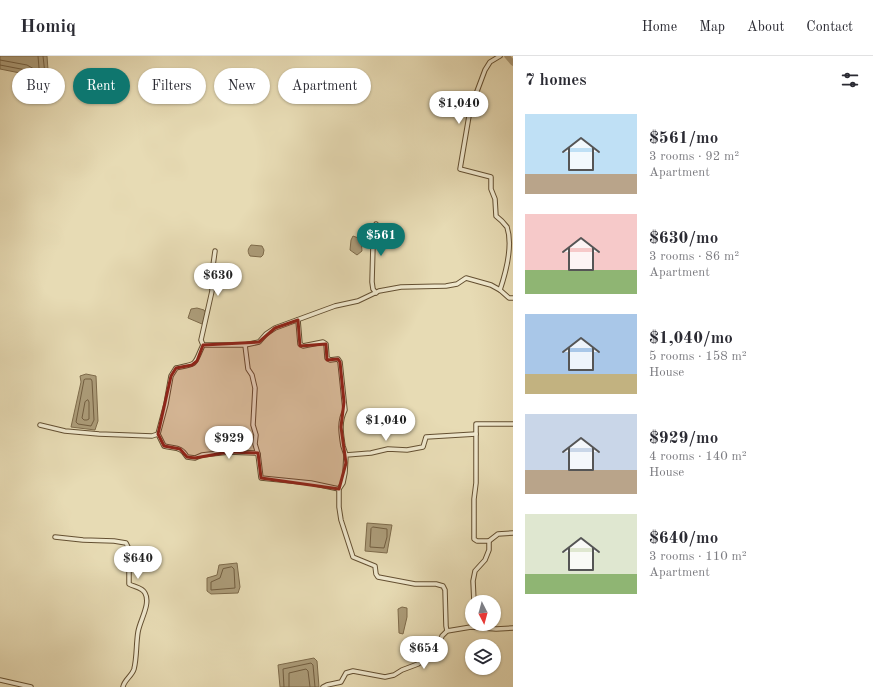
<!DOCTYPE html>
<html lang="en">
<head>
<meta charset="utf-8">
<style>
	body { margin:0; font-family:"Old Standard TT",serif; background:#f2f2f3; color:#2b2b33; height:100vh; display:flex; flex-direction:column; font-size:15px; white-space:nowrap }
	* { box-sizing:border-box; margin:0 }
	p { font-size:13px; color:#7c7c81 }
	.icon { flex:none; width:22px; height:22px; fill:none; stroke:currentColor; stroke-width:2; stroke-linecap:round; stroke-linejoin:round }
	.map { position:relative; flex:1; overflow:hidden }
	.details { display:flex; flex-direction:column; background:#fff; width:360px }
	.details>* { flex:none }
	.hud { position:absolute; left:12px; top:12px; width:380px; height:36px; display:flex; gap:8px }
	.needle { width:26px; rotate:174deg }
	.tools { position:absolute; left:465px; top:539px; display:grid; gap:8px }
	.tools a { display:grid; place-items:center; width:36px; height:36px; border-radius:50%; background:#fff; box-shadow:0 1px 3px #0004; font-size:20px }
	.price { position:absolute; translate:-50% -34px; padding:0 9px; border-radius:14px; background:#fff; color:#222; font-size:13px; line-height:26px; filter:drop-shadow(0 1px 2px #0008) }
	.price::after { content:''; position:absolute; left:50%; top:24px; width:12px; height:9px; margin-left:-6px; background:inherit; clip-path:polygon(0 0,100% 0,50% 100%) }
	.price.on { background:#0f766e; color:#fff }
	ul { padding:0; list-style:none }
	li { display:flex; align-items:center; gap:12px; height:100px; padding:0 12px }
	li span { display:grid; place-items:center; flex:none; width:112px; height:80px; border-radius:0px; color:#555 }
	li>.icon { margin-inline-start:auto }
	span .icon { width:48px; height:48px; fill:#fffc; stroke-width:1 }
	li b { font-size:17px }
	h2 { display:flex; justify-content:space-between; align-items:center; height:48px; padding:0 12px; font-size:17px }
	.pill { padding:0 14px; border-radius:18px; background:#fff; box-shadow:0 1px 3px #0004; font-size:14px; line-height:36px }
	.pill.on { background:#0f766e; color:#fff }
	header { display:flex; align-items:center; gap:24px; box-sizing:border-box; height:56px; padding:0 20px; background:#fff; border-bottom:1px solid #e1e1e2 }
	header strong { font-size:19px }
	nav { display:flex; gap:22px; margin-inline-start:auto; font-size:14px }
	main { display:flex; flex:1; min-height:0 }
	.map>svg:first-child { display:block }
</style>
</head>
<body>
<header>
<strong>Homiq</strong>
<nav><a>Home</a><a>Map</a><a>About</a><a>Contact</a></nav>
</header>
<main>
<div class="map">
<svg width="513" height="631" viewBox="0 0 513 631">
	<rect width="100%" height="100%" fill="#e7dbb4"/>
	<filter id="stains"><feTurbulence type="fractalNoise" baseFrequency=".005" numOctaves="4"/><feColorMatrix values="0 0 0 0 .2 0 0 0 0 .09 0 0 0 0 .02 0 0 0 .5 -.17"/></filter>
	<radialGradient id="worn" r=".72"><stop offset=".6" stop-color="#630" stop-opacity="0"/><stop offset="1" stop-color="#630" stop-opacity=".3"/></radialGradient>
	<g fill="#ac9c79" stroke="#7e6b4b">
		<polygon points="0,0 47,0 48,14 56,17 53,25 29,22 25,18 0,13"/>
		<polygon points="353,180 361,183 362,195 357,199 350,194 351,184"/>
		<path d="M251,189l11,1 2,4 -1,5 -2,2 -11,-1c-3,-5 -2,-7 1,-11z"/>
		<polygon points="197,252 204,254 206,257 202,268 188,262 191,253"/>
		<polygon points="86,318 96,320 98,365 95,374 71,371 81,326 80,320"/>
		<polygon points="367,467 392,469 387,497 365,495"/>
		<polygon points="237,507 240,531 238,537 211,538 207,535 207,522 217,519 219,509"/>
		<polygon points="402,551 407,552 407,561 403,578 399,577 398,553"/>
		<polygon points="314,602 317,605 319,631 280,631 278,609"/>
	</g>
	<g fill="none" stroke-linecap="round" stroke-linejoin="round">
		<g stroke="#725e40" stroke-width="1">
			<polyline points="0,4 27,9 34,13 37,14 39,12 38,0"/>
			<polyline points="0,9 26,14 31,18 43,20 45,18 43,0"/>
			<polygon points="86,323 91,323 92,325 94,364 91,370 78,368 76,366 84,324"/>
			<polygon points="88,344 89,346 89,363 87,364 84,364 82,362 85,346"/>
			<polygon points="373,471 387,473 387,481 384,492 370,491 371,473"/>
			<polygon points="232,511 234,513 235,532 211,534 211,526 220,522 223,513"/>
			<polyline points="284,631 283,613 311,607 313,609 315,631"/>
			<polyline points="289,631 289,617 306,613 308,615 310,631"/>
		</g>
		<polyline stroke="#ac9c79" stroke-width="5.5" points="507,0 513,7"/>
		<defs>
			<g id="minor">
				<path d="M500,0l-10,6 -5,8 -15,40 -10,59 31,8v12l4,10 1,17c4,3 8,7 11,11 6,18 -1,45 -7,63l9,8h4"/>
				<polyline points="376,168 373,189 372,226 373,233 376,237"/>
				<path d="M298,264l2,24 3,2 20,-4 3,2 1,14 3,2 8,-1 2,3 5,48c-6,12 -4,23 -2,36 1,3 2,6 3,9"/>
				<polyline points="203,289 201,284 212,235 212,217 215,195"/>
				<polyline points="245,289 248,313 252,319 255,332 253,369 256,379 255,388 258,398"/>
				<polyline points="513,368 476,368 476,427 474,443 474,483 477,485 489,485 498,478 513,477"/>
				<path d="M40,369l25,6 34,3 53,2 6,-2 8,-30 5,-28 5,-8c23,-5 17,-2 27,-23h42l14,-3 7,-8 9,-6 60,-22 23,-5 21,-10 22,-4 45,-1 11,-2 9,-6 25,7 9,5"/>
				<path d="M158,378l6,12c11,3 17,0 23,11l8,1 7,-3 27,-3 26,1 3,1 3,24 50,5 28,6"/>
				<path d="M55,481l28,3 31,1 12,2 3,6v35c5,3 13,3 16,9 6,11 -5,27 -7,39 -2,12 -1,25 -4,37 -2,7 -10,11 -11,18"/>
				<polyline points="474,546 473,525 475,515 485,504 489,494 489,485"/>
				<polyline points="447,575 446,570 445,534 443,530 436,528 415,528 378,521 376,518 375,510 353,501 341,464 339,451 339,433 343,427 345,417 346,399 371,397 388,393 407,394 423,391 426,381 476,378"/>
				<polyline points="0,624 31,631"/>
				<polyline points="323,631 327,629 341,626 346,617 353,615 385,621 394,619 402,614 418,608 427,602 438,593 442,580 447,575 471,571 496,573 513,572"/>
			</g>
		</defs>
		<use href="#minor" stroke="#645032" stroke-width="5.5"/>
		<use href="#minor" stroke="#efe8ce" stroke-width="3.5"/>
	</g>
	<path fill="#8f2418" fill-opacity="0.2" stroke="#8f2418" stroke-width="3" stroke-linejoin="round" d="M298,264l2,26 26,-2 1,16 11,-1 2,3 4,40 -3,25 5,36 -7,26 -78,-11 -3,-25 -29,-1 -34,6 -8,-1 -7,-8 -16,-3 -6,-12 13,-58 5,-8 16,-3 5,-4 6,-16 56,-3 16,-14z"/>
	<rect width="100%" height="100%" filter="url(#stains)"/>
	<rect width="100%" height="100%" fill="url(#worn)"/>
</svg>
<div class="tools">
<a><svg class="needle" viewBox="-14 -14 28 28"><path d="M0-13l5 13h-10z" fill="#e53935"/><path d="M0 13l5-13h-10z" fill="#7c7c81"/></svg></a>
<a><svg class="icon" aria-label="layers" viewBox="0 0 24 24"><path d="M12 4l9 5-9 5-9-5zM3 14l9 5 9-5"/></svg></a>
</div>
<b class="price" style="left:459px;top:69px">$1,040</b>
<b class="price on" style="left:381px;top:201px">$561</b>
<b class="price" style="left:218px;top:241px">$630</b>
<b class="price" style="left:386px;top:386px">$1,040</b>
<b class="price" style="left:229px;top:404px">$929</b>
<b class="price" style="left:138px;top:524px">$640</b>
<b class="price" style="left:424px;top:614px">$654</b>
<div class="hud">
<a class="pill">Buy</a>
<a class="pill on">Rent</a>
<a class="pill">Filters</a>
<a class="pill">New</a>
<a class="pill">Apartment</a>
</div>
</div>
<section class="details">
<h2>7 homes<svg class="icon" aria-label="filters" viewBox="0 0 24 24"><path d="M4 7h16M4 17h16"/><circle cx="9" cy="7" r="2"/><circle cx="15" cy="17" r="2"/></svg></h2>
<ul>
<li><span style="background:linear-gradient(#bfe0f5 75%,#b9a48a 0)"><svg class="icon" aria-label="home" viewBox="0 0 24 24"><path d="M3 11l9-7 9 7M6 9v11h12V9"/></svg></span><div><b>$561/mo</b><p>3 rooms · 92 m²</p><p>Apartment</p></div></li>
<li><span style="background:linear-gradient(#f6c9c9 70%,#8fb573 0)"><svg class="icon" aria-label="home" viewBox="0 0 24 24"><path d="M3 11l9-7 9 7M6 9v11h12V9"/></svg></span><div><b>$630/mo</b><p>3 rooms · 86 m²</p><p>Apartment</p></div></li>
<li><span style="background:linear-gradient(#a9c7e8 75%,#c2b280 0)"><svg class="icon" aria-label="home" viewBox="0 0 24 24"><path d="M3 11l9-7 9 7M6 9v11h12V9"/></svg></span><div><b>$1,040/mo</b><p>5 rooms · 158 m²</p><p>House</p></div></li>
<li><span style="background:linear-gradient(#c9d6e8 70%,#b9a48a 0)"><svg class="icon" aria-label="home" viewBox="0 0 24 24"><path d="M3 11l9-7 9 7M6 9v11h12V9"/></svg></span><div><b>$929/mo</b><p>4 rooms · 140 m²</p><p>House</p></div></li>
<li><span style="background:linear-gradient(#dfe7d0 75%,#8fb573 0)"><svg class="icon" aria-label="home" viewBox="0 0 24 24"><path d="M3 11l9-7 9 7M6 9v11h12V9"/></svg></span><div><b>$640/mo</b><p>3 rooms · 110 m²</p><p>Apartment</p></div></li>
</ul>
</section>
</main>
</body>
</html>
